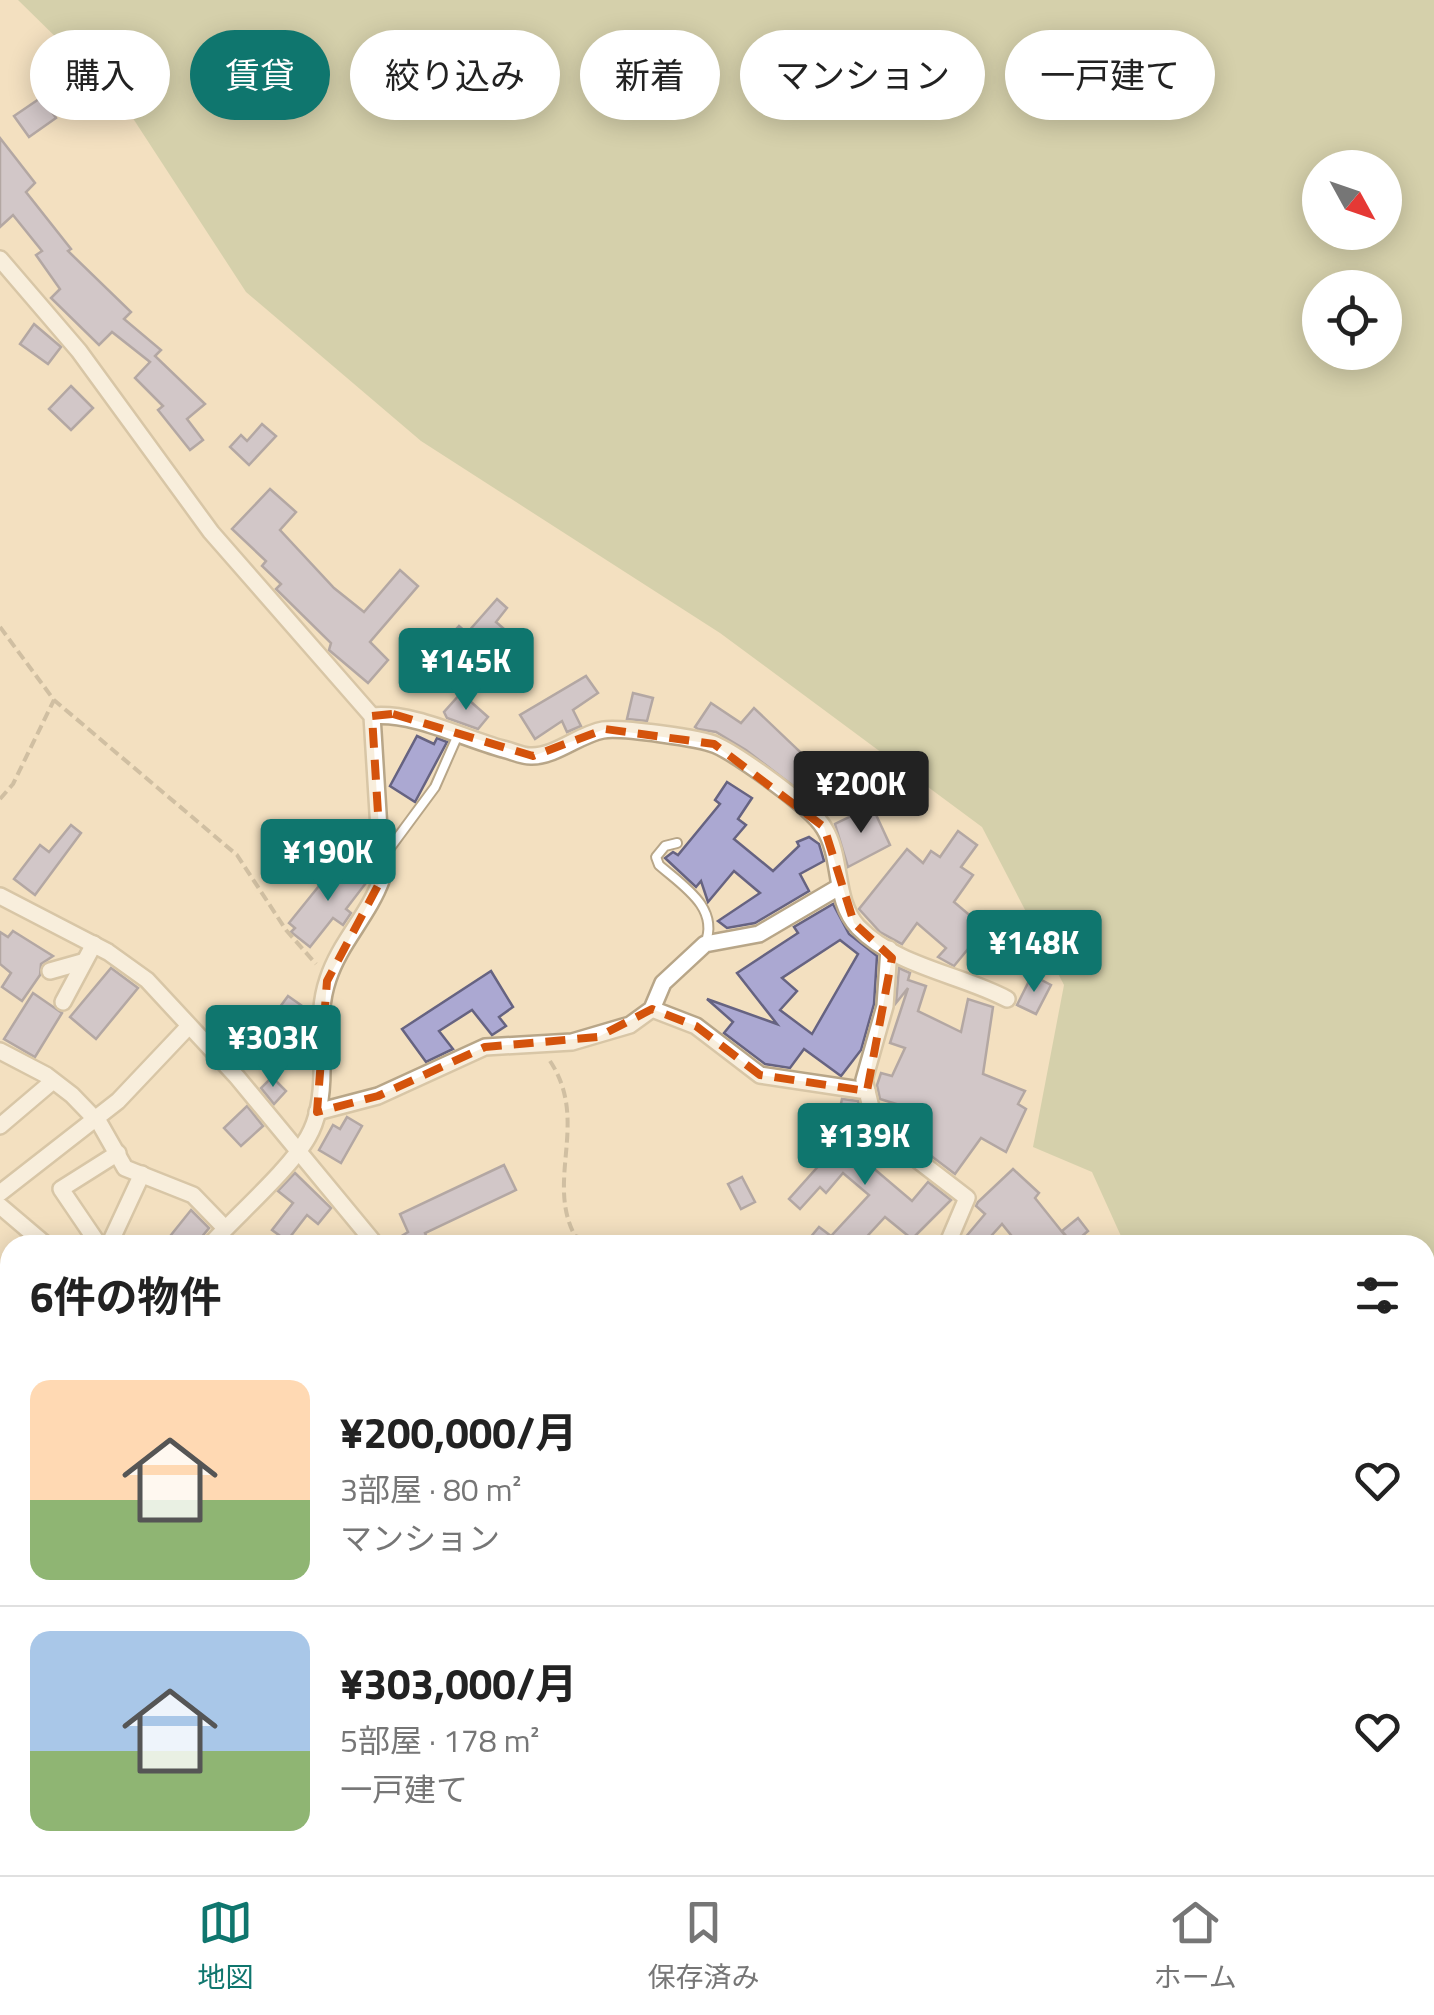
<!DOCTYPE html>
<html lang="ja">
<head>
<meta charset="utf-8">
<style>
	body { margin:0; font-family:"Titillium Web","Noto Sans JP",sans-serif; background:#f6f6f6; color:#222; height:100vh; display:flex; flex-direction:column; font-size:38px; white-space:nowrap }
	* { box-sizing:border-box; margin:0 }
	p { font-size:32px; color:#767676 }
	.icon { flex:none; width:55px; height:55px; fill:none; stroke:currentColor; stroke-width:2; stroke-linecap:round; stroke-linejoin:round }
	.map { position:relative; flex:1; overflow:hidden }
	.panel { position:absolute; left:0px; top:1235px; width:1435px; height:640px; display:flex; flex-direction:column; background:#fff; border-radius:30px 30px 0 0; box-shadow:0 5px 25px #0003 }
	.panel>* { flex:none }
	.banner { position:absolute; left:30px; top:30px; width:1375px; height:90px; display:flex; gap:20px }
	.needle { width:65px; rotate:130deg }
	.fabs { position:absolute; left:1302px; top:150px; display:grid; gap:20px }
	.fabs a { display:grid; place-items:center; width:100px; height:100px; border-radius:50%; background:#fff; box-shadow:0 5px 25px #0003; font-size:50px }
	.price { position:absolute; translate:-50% -85px; padding:0 22px; border-radius:10px; background:#0f766e; color:#fff; font-size:32px; line-height:65px; filter:drop-shadow(0 2px 5px #0008) }
	.price::after { content:''; position:absolute; left:50%; top:60px; width:30px; height:22px; margin-left:-15px; background:inherit; clip-path:polygon(0 0,100% 0,50% 100%) }
	.price.selected { background:#222; color:#fff }
	ul { padding:0; list-style:none }
	li { display:flex; align-items:center; gap:30px; height:250px; padding:0 30px }
	li+li { border-top:2px solid #e0e0e0 }
	li span { display:grid; place-items:center; flex:none; width:280px; height:200px; border-radius:20px; color:#555 }
	li>.icon { margin-inline-start:auto }
	span .icon { width:120px; height:120px; fill:#fffc; stroke-width:1 }
	li b { font-size:42px }
	h2 { display:flex; justify-content:space-between; align-items:center; height:120px; padding:0 30px; font-size:42px }
	.chip { padding:0 35px; border-radius:45px; background:#fff; box-shadow:0 5px 25px #0003; font-size:35px; line-height:90px }
	.chip.selected { background:#0f766e; color:#fff }
	.tabs { display:flex; justify-content:space-around; align-items:center; height:140px; border-top:2px solid #e0e0e0; background:#fff; font-size:28px; color:#767676 }
	.tabs a { display:grid; justify-items:center; gap:5px }
	.tabs .selected { color:#0f766e }
	.map>svg:first-child { display:block }
</style>
</head>
<body>
<div class="map">
<svg width="1434" height="1875" viewBox="0 0 1434 1875">
	<rect width="100%" height="100%" fill="#f3e0c0"/>
	<g fill="#b2bc93" fill-rule="evenodd">
		<path d="M18,0h1416v1486l-9,1v-242h-300l-33,-73 -59,-25 31,-162 -82,-158 -262,-194 -299,-192 -175,-149 -123,-189zM1320,168h65v64h-65zM1320,288h65v64h-65z"/>
		<polygon points="1425,1775 1434,1776 1434,1875 1244,1875 1289,1865 1425,1865"/>
	</g>
	<g fill="none" stroke-linecap="round" stroke-linejoin="round">
		<g stroke="#6a95af" stroke-width="35">
			<polyline points="0,1538 10,1543"/>
			<polyline points="1425,1642 1434,1638"/>
			<polyline points="711,1875 725,1865"/>
		</g>
	</g>
	<g fill="#aba8d2" stroke="#666381" stroke-width="2.5" fill-rule="evenodd">
		<polygon points="42,97 56,118 29,137 14,116"/>
		<polygon points="0,138 35,183 26,192 71,249 68,251 131,312 124,319 161,350 155,356 205,404 187,419 203,440 190,450 158,410 163,406 135,378 150,362 112,332 99,345 51,298 60,289 36,255 42,251 13,215 0,227"/>
		<polygon points="34,324 61,347 48,364 20,344"/>
		<polygon points="71,386 93,408 71,430 49,409"/>
		<polygon points="262,424 276,436 249,465 230,447 241,435 247,441"/>
		<polygon points="270,489 296,512 280,530 334,588 364,612 400,570 418,586 370,642 388,660 368,683 329,650 331,643 276,589 281,584 262,566 266,561 232,529"/>
		<polygon points="497,599 507,608 496,622 511,635 501,646 486,633 450,684 425,663 459,626 467,633"/>
		<polygon points="586,676 598,693 573,710 581,726 567,732 562,721 535,739 520,715"/>
		<polygon points="461,693 488,717 478,729 447,718 444,712"/>
		<polygon points="633,693 653,698 647,721 627,719"/>
		<polygon points="711,703 741,723 754,708 839,789 822,808 746,750 716,732 698,729 695,727"/>
		<polygon points="417,736 434,744 437,738 447,742 415,802 390,786"/>
		<polygon points="727,782 752,798 738,819 746,825 734,839 773,871 799,846 797,842 809,837 819,844 824,861 800,874 809,891 755,923 727,928 718,921 760,893 734,871 708,902 701,881 696,887 665,858 673,852 678,855 720,804 715,800"/>
		<polygon points="872,806 890,845 848,867 835,824"/>
		<polygon points="71,825 81,833 35,895 14,879 40,845 49,852"/>
		<polygon points="958,831 977,845 961,867 973,875 954,902 993,935 1010,914 1027,928 998,965 979,949 982,932 954,966 938,957 946,948 917,923 902,944 880,932 859,909 907,849 923,863 931,851 940,857"/>
		<polygon points="350,862 369,879 346,909 351,913 343,925 333,918 310,947 291,932 295,928 289,923 327,876 333,881"/>
		<path d="M833,904l16,30 28,22 -3,48 -13,46 -20,26 -37,-27 -14,19 -25,-4 -41,-31 9,-11 -26,-23 70,25 -40,-51 61,-40 -4,-6zM840,940l18,14 -46,80 -32,-24 17,-19 -15,-13z"/>
		<polygon points="13,931 53,956 41,964 40,975 22,1001 2,987 11,973 0,964 0,932 8,937"/>
		<polygon points="111,968 138,988 96,1039 70,1017"/>
		<polygon points="899,968 910,973 908,980 926,986 918,1011 961,1032 968,999 993,1007 983,1074 1025,1091 1018,1104 1026,1109 1006,1152 981,1138 955,1174 901,1133 916,1110 880,1099 877,1085 881,1073 892,1076 905,1048 890,1043 908,988 896,1003"/>
		<polygon points="491,971 513,1007 499,1017 506,1026 492,1035 472,1010 439,1031 453,1049 426,1062 402,1029"/>
		<polygon points="1032,975 1051,985 1036,1014 1017,1005"/>
		<polygon points="33,993 62,1013 35,1057 4,1039"/>
		<polygon points="288,996 308,1010 274,1062 252,1045"/>
		<polygon points="272,1077 286,1091 274,1104 261,1088"/>
		<polygon points="842,1099 858,1101 862,1118 859,1133 868,1138 859,1156 912,1201 928,1182 951,1200 912,1239 885,1217 859,1245 804,1245 819,1227 831,1236 869,1195 843,1173 826,1193 820,1187 800,1209 789,1199 822,1162 834,1136"/>
		<polygon points="247,1106 263,1126 241,1146 224,1128"/>
		<polygon points="347,1117 362,1126 341,1163 319,1150 333,1125 340,1129"/>
		<polygon points="504,1165 516,1190 425,1233 430,1245 387,1245 408,1232 400,1214"/>
		<polygon points="1013,1169 1039,1193 1035,1198 1067,1238 1058,1245 1019,1245 1002,1224 983,1245 959,1245 985,1214 976,1206 978,1202"/>
		<polygon points="295,1173 331,1208 318,1224 307,1215 287,1241 272,1230 293,1203 278,1191"/>
		<polygon points="742,1177 755,1202 741,1209 728,1184"/>
		<polygon points="191,1210 209,1228 195,1245 163,1245"/>
		<polygon points="1078,1218 1088,1231 1073,1244 1062,1231"/>
	</g>
	<g fill="none" stroke-linecap="round" stroke-linejoin="round">
		<defs>
			<g id="lane">
				<path d="M677,843l-12,3 -9,11 3,8c24,21 61,43 46,79"/>
				<polyline points="384,856 435,787 457,737"/>
			</g>
			<g id="street">
				<path d="M0,259l79,92 132,181 161,184 10,162c-13,37 -42,64 -54,101 -11,32 -5,58 -6,91 0,21 -3,48 -14,67 -18,32 -72,79 -98,108"/>
				<path d="M372,716c42,-4 90,22 131,33 9,2 21,8 29,7 24,0 48,-22 71,-26 17,-3 98,8 113,15 22,10 96,62 108,83 19,30 9,72 34,99 39,40 102,47 149,72"/>
				<polyline points="0,896 108,952 147,980 237,1077 376,1245"/>
				<polyline points="50,971 82,962"/>
				<polyline points="63,1002 94,944"/>
				<polyline points="652,1009 696,1026 760,1075 867,1091 876,1128 967,1198 947,1245"/>
				<polyline points="0,1051 46,1075 72,1095 100,1124 125,1168 193,1195 225,1228"/>
				<polyline points="867,1091 864,1080 885,1006 889,949"/>
				<polyline points="317,1112 378,1096 485,1047 572,1042 630,1025 652,1009 663,983 705,944 759,934 839,887"/>
				<polyline points="0,1126 53,1081"/>
				<polyline points="0,1193 118,1101 189,1026"/>
				<polyline points="0,1206 46,1245"/>
				<polyline points="99,1245 61,1189 118,1153"/>
				<polyline points="109,1245 142,1174"/>
				<polyline points="0,1378 10,1392"/>
				<polyline points="1425,1566 1434,1568"/>
				<polyline points="1425,1672 1434,1666"/>
				<polyline points="1023,1865 1028,1875"/>
			</g>
			<g id="primary">
				<polyline points="0,1711 10,1719"/>
				<polyline points="202,1865 215,1875"/>
			</g>
		</defs>
		<use href="#lane" stroke="#b8a688" stroke-width="12"/>
		<use href="#street" stroke="#b8a688" stroke-width="20"/>
		<use href="#primary" stroke="#ad8789" stroke-width="28"/>
		<g stroke="#a6977f" stroke-width="4" stroke-dasharray="10 5" stroke-linecap="butt">
			<polyline points="0,627 54,700 237,855 286,930 316,964"/>
			<polyline points="0,799 13,784 54,700"/>
			<path d="M550,1061c40,60 -5,119 25,175l29,9"/>
			<polyline points="380,1865 438,1875"/>
			<polyline points="548,1875 550,1865"/>
		</g>
		<use href="#lane" stroke="#fff" stroke-width="8"/>
		<use href="#street" stroke="#fff" stroke-width="15"/>
		<use href="#primary" stroke="#fad9df" stroke-width="22"/>
	</g>
	<path d="M0 0H1434V1875H0ZM393,714l140,42 72,-27 109,15 110,83 30,96 38,35 -25,133 -107,-16 -64,-49 -44,-17 -54,28 -113,10 -107,49 -61,16 10,-131 55,-103 -10,-162z" fill="#f3e0c0" fill-opacity=".55" fill-rule="evenodd"/>
	<path fill="none" stroke="#d4530c" stroke-width="8" stroke-dasharray="20 12" stroke-linejoin="round" d="M393,714l140,42 72,-27 109,15 110,83 30,96 38,35 -25,133 -107,-16 -64,-49 -44,-17 -54,28 -113,10 -107,49 -61,16 10,-131 55,-103 -10,-162z"/>
</svg>
<div class="fabs">
<a><svg class="needle" viewBox="-14 -14 28 28"><path d="M0-13l5 13h-10z" fill="#e53935"/><path d="M0 13l5-13h-10z" fill="#767676"/></svg></a>
<a><svg class="icon" aria-label="locate" viewBox="0 0 24 24"><circle cx="12" cy="12" r="6"/><path d="M12 2v4M12 18v4M2 12h4M18 12h4"/></svg></a>
</div>
<b class="price" style="left:466px;top:713px">¥145K</b>
<b class="price selected" style="left:861px;top:836px">¥200K</b>
<b class="price" style="left:328px;top:904px">¥190K</b>
<b class="price" style="left:1034px;top:995px">¥148K</b>
<b class="price" style="left:273px;top:1090px">¥303K</b>
<b class="price" style="left:865px;top:1188px">¥139K</b>
<div class="banner">
<a class="chip">購入</a>
<a class="chip selected">賃貸</a>
<a class="chip">絞り込み</a>
<a class="chip">新着</a>
<a class="chip">マンション</a>
<a class="chip">一戸建て</a>
</div>
<section class="panel">
<h2>6件の物件<svg class="icon" aria-label="filters" viewBox="0 0 24 24"><path d="M4 7h16M4 17h16"/><circle cx="9" cy="7" r="2"/><circle cx="15" cy="17" r="2"/></svg></h2>
<ul>
<li><span style="background:linear-gradient(#ffd9b3 60%,#8fb573 0)"><svg class="icon" aria-label="home" viewBox="0 0 24 24"><path d="M3 11l9-7 9 7M6 9v11h12V9"/></svg></span><div><b>¥200,000/月</b><p>3部屋 · 80 m²</p><p>マンション</p></div><svg class="icon" aria-label="heart" viewBox="0 0 24 24"><path d="M12 20l-8-8c-3-5 5-10 8-4 3-6 11-1 8 4z"/></svg></li>
<li><span style="background:linear-gradient(#a9c7e8 60%,#8fb573 0)"><svg class="icon" aria-label="home" viewBox="0 0 24 24"><path d="M3 11l9-7 9 7M6 9v11h12V9"/></svg></span><div><b>¥303,000/月</b><p>5部屋 · 178 m²</p><p>一戸建て</p></div><svg class="icon" aria-label="heart" viewBox="0 0 24 24"><path d="M12 20l-8-8c-3-5 5-10 8-4 3-6 11-1 8 4z"/></svg></li>
</ul>
</section>
</div>
<nav class="tabs">
<a class="selected"><svg class="icon" aria-label="map" viewBox="0 0 24 24"><path d="M3 6l6-2 6 2 6-2v14l-6 2-6-2-6 2zM9 4v14M15 6v14"/></svg>地図</a>
<a><svg class="icon" aria-label="saved" viewBox="0 0 24 24"><path d="M7 4h10v16l-5-4-5 4z"/></svg>保存済み</a>
<a><svg class="icon" aria-label="home" viewBox="0 0 24 24"><path d="M3 11l9-7 9 7M6 9v11h12V9"/></svg>ホーム</a>
</nav>
</body>
</html>
